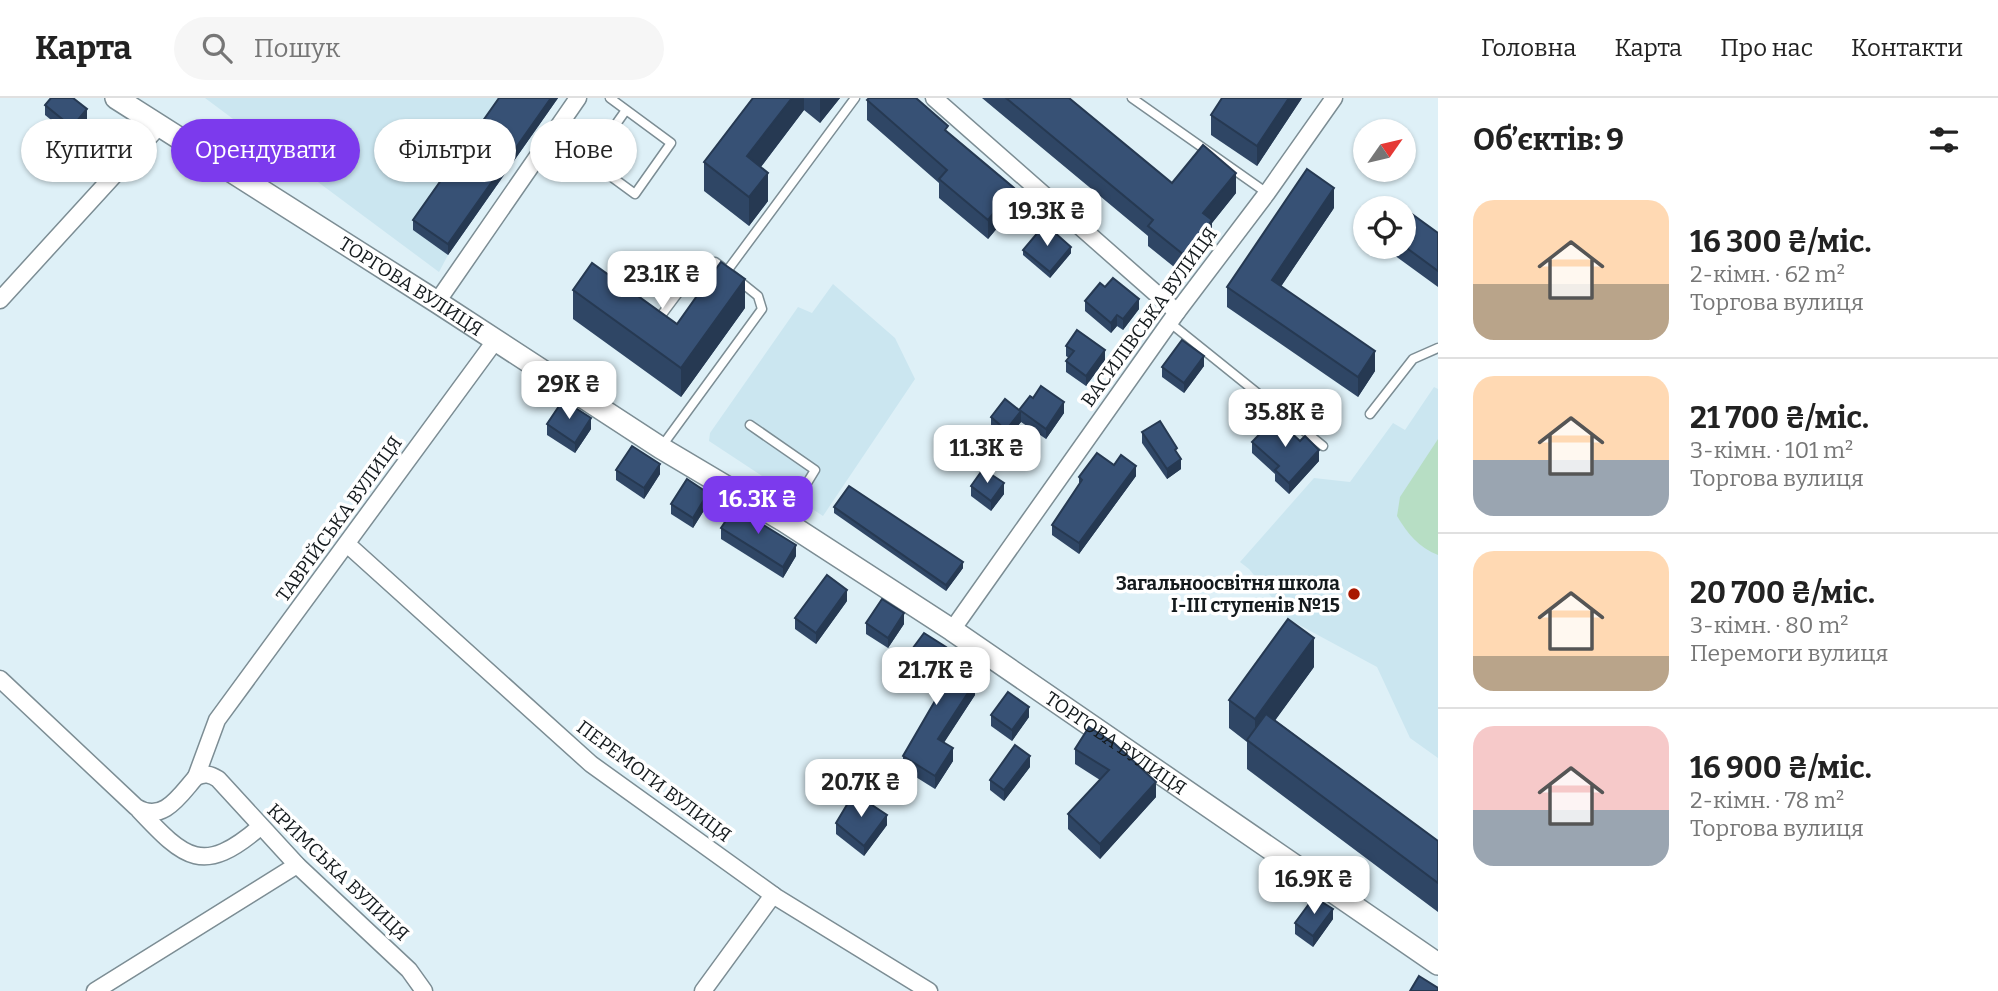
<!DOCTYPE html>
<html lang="uk">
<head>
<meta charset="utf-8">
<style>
	body { margin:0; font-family:Bitter,serif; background:#f6f6f6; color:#222; height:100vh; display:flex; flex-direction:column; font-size:26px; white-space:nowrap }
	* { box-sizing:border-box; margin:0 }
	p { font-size:23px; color:#767676 }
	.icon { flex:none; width:38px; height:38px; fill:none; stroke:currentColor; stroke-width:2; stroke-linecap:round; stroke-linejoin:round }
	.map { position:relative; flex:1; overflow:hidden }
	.drawer { display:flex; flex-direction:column; background:#fff; width:560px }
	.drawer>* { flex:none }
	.guide { position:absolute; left:21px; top:21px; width:665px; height:63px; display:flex; gap:14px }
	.needle { width:46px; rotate:56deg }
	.buttons { position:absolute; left:1353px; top:21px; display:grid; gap:14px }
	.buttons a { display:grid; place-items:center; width:63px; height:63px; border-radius:50%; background:#fff; box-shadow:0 2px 5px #0004; font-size:35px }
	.price { position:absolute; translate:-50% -60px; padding:0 16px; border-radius:14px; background:#fff; color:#222; font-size:23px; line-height:46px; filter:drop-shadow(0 2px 4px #0008) }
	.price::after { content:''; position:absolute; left:50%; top:42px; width:21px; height:16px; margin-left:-10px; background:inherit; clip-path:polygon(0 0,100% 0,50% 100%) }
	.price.on { background:#7c3aed; color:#fff }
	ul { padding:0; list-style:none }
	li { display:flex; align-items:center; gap:21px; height:175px; padding:0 35px }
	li+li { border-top:2px solid #e0e0e0 }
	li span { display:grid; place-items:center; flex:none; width:196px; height:140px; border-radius:21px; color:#555 }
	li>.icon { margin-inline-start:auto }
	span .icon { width:84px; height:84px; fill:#fffc; stroke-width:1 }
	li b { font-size:30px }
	h2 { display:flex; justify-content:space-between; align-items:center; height:84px; padding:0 35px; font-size:30px }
	.tag { padding:0 24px; border-radius:32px; background:#fff; box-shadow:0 2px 5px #0004; font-size:24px; line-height:63px }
	.tag.on { background:#7c3aed; color:#fff }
	header { display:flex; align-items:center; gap:42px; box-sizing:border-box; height:98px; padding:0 35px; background:#fff; border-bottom:2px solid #e0e0e0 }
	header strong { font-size:33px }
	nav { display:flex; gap:38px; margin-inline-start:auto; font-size:24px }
	.search { width:490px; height:63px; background:#f6f6f6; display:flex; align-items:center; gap:18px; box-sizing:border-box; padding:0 24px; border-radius:38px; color:#767676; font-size:26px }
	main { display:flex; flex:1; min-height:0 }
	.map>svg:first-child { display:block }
</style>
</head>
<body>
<header>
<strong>Карта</strong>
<div class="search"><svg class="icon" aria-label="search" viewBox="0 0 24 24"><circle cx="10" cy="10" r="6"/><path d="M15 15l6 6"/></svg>Пошук</div>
<nav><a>Головна</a><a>Карта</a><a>Про нас</a><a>Контакти</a></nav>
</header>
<main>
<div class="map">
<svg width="1438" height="893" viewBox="0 0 1438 893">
	<rect width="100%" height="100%" fill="#def0f7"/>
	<g fill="#cbe6f0">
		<polygon points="205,0 558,0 448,157 439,174"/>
		<polygon points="833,186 895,240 915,281 823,418 709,343 710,335 798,209 812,215"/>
		<polygon points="1434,289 1438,291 1438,660 1410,640 1377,569 1290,522 1249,471 1240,464 1314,380 1350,384 1393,325 1405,332"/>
	</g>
	<path fill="#b7dec4" d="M1438,341v116c-19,-7 -31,-22 -41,-39l3,-19z"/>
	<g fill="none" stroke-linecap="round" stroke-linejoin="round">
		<defs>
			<g id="service">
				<polyline points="610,0 671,45 635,96 590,63 626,12"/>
				<polyline points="1132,0 1267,95"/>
				<polyline points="657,223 699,167 715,164 727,173"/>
				<polyline points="1169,224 1323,348"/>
				<polyline points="1370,316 1413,261 1438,250"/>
				<polyline points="750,327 815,372 785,421"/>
				<polyline points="662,348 762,211 758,198 727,173 855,0"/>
			</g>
			<g id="minor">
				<polyline points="934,0 1177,214"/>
				<polyline points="0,202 159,28"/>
				<polyline points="437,204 578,0"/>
				<polyline points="347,446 591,666 776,799 929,893"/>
				<polyline points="952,532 1177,214 1267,95 1334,0"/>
				<path d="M0,581l136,128c27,17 44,-12 60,-30 9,-4 14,-3 22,2l79,86 112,105 15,21"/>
				<polyline points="196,679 217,622 495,243"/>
				<path d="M139,712c46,49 64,66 121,17"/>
				<polyline points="95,893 297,767"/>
				<polyline points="703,893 773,797"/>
			</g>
			<g id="tertiary">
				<path id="s1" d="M116,0l321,204 224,146 123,73 168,109 486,334"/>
			</g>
		</defs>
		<use href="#service" stroke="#7c8d94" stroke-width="11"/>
		<use href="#minor" stroke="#7c8d94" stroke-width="19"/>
		<use href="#tertiary" stroke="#7c8d94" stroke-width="24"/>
		<use href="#service" stroke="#fff" stroke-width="8"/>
		<use href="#minor" stroke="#fff" stroke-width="16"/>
		<use href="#tertiary" stroke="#fff" stroke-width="21"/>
	</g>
	<g fill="#2f4665">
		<polygon points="499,0 558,0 448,157 413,132 413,122"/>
		<polygon points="753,0 840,0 820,25 804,12 761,69 768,103 749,128 704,93 704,64"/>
		<polygon points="982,0 1069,0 1172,85 1236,95 1212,125 1212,143 1184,177 1148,148 1148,138"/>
		<polygon points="1302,0 1257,68 1211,37 1211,17"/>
		<polygon points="867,2 948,34 1014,110 988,141 939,100 939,85 867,22"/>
		<polygon points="45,7 87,22 72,39 45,17"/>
		<polygon points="1334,110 1281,188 1375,273 1358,299 1227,209 1227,189"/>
		<polygon points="1438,135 1438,189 1383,149 1404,149"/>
		<polygon points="1023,152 1071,155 1050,180 1023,157"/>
		<polygon points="1105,189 1139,211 1123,232 1117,228 1111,235 1085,213 1085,203"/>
		<polygon points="573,192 677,226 745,210 681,299 573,221"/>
		<polygon points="1066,248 1105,262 1086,288 1066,274 1066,263 1069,260 1066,258"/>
		<polygon points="1204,268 1184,295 1162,279 1162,269"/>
		<polygon points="1019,312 1064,315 1046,341 1021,324 1006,342 991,330 991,319"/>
		<polygon points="547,326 591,331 575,355 547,337"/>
		<polygon points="1142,334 1177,355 1181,371 1167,381 1142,345"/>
		<polygon points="1252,344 1319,363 1289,396 1275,383 1275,376 1252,355"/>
		<polygon points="1114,367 1136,378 1079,456 1052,437 1052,427 1079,387 1079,379"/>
		<polygon points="616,372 660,376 644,401 616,382"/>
		<polygon points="971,388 1004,396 991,413 971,398"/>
		<polygon points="671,406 708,406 693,430 671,416"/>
		<polygon points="834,409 963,470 946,493 834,415"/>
		<polygon points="721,430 796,458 783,480 721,441"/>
		<polygon points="847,503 816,546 795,531 795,520"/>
		<polygon points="866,525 904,526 888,550 866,536"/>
		<polygon points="907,558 946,562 944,566 975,597 944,644 953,663 935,691 903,671 903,658 941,594 907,571"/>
		<polygon points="1314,569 1275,622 1438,743 1438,814 1247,671 1247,644 1229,630 1229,602"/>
		<polygon points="991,617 1029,619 1012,643 991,628"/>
		<polygon points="1075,651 1156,699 1100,761 1068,731 1068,716 1100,682 1075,666"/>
		<polygon points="1030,669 1004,703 990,692 990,682"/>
		<polygon points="836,725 887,727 864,758 836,736"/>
		<polygon points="1333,821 1313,849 1295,836 1295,825"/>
	</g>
	<g fill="#263952">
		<polygon points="551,0 558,0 448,157 448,146"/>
		<polygon points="792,0 804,0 804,12 747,87 747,58"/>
		<polygon points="820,0 840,0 820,25"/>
		<polygon points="1289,0 1302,0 1257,68 1257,48"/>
		<polygon points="87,11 87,22 72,39 72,29"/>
		<polygon points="768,75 768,103 749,128 749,99"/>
		<polygon points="1236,75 1236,95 1212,125 1212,143 1184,177 1184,157 1203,115"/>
		<polygon points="1014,90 1014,110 988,141 988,122"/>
		<polygon points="1334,90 1334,110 1272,202 1272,182"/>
		<polygon points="1071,149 1071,155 1050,180 1050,174"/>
		<polygon points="745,181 745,210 681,299 681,270"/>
		<polygon points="1139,201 1139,211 1123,232 1123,221"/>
		<polygon points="1117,217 1117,228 1111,235 1111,225"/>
		<polygon points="1105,252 1105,262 1086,288 1086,278"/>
		<polygon points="1375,253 1375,273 1358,299 1358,279"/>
		<polygon points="1204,258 1204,268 1184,295 1184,285"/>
		<polygon points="1064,304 1064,315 1046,341 1046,331"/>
		<polygon points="1021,313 1021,324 1006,342 1006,332"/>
		<polygon points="591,320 591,331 575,355 575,345"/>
		<polygon points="1319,352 1319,363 1289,396 1289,385"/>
		<polygon points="1181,361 1181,371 1167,381 1167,371"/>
		<polygon points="660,366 660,376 644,401 644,390"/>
		<polygon points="1136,368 1136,378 1079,456 1079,445"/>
		<polygon points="1004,385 1004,396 991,413 991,403"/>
		<polygon points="708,395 708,406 693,430 693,420"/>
		<polygon points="796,447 796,458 783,480 783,469"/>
		<polygon points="963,464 963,470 946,493 946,487"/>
		<polygon points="847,492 847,503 816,546 816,535"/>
		<polygon points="904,515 904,526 888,550 888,540"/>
		<polygon points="1314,540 1314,569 1255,650 1255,621"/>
		<polygon points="946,549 946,562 937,575 937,562"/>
		<polygon points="975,584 975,597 938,654 938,641"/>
		<polygon points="1029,609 1029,619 1012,643 1012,632"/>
		<polygon points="953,650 953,663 935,691 935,678"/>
		<polygon points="1030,658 1030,669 1004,703 1004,692"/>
		<polygon points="1156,684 1156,699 1100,761 1100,746"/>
		<polygon points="887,717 887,727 864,758 864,748"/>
		<polygon points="1333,811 1333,821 1313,849 1313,838"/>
	</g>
	<g fill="#375175" stroke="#263952" stroke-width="2">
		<polygon points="51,0 73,0 87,11 72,29 45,7"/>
		<polygon points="499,0 551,0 448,146 413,122"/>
		<polygon points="753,0 792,0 747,58 768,75 749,99 704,64"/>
		<polygon points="869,0 916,0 948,28 945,32 1014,90 988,122 939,81 947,72 867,2"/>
		<polygon points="1006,0 1069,0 1172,85 1203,47 1236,75 1203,115 1212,122 1184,157 1148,128 1153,122"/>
		<polygon points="1222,0 1289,0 1257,48 1211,17"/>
		<polygon points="1307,71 1334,90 1272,182 1375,253 1358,279 1227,189"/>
		<polygon points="1394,103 1438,135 1438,173 1404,148 1404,110 1389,110"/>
		<polygon points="1045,126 1071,149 1050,174 1023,152"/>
		<polygon points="721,164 745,181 681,270 573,192 592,165 677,226"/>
		<polygon points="1113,180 1139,201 1123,221 1117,217 1111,225 1085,203 1100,185 1105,189"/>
		<polygon points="1077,232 1105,252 1086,278 1066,263 1074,253 1066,248"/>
		<polygon points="1182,242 1204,258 1184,285 1162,269"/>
		<polygon points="1041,288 1064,304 1046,331 1021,313 1006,332 991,319 1005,301 1019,312 1030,298 1033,300"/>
		<polygon points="563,302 591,320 575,345 547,326"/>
		<polygon points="1275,320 1300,343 1305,338 1319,352 1289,385 1275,372 1279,368 1252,344"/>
		<polygon points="1160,323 1177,350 1175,352 1181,361 1167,371 1142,334"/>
		<polygon points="632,348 660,366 644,390 616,372"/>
		<polygon points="1097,355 1114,367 1121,357 1136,368 1079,445 1052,427 1082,382 1079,379"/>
		<polygon points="983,371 1004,385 991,403 971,388"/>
		<polygon points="687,381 708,395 693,420 671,406"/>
		<polygon points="849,388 963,464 946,487 834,409"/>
		<polygon points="737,406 759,420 757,423 796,447 783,469 721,430"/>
		<polygon points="827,477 847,492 816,535 795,520"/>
		<polygon points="882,501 904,515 888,540 866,525"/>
		<polygon points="1288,521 1314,540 1255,621 1229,602"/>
		<polygon points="924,535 946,549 937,562 975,584 938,641 953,650 935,678 903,658 946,584 907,558"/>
		<polygon points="1008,594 1029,609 1012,632 991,617"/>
		<polygon points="1266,616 1438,743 1438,785 1247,642"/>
		<polygon points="1089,629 1114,645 1156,684 1100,746 1068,716 1109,672 1075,651"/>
		<polygon points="1015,647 1030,658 1004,692 990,682"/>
		<polygon points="854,695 887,717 864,748 836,725"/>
		<polygon points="1314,799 1333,811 1313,838 1295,825"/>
		<polygon points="1419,878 1438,890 1438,893 1410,893"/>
	</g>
	<circle fill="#a81800" stroke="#fff" stroke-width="2.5" cx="1354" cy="496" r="7"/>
	<g text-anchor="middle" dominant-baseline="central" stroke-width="7" stroke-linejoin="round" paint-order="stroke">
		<g font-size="19" fill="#141a1d" stroke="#fff">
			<text stroke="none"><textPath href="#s1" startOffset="350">ТОРГОВА ВУЛИЦЯ</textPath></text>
			<text transform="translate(1149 219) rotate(-54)">ВАСИЛІВСЬКА ВУЛИЦЯ</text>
			<text transform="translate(339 421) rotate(-54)">ТАВРІЙСЬКА ВУЛИЦЯ</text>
			<text stroke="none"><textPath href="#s1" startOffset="1190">ТОРГОВА ВУЛИЦЯ</textPath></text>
			<text transform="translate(654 683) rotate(37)">ПЕРЕМОГИ ВУЛИЦЯ</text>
			<text transform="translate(338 774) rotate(44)">КРИМСЬКА ВУЛИЦЯ</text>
		</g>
		<g font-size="19" font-weight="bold" fill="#141a1d" stroke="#fff" text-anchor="end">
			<text x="1340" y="485">Загальноосвітня школа<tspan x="1340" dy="22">І-ІІІ ступенів №15</tspan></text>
		</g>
	</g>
</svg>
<div class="buttons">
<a><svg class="needle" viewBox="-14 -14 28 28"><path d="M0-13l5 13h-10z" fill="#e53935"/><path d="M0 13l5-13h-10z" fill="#767676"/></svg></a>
<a><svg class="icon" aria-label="locate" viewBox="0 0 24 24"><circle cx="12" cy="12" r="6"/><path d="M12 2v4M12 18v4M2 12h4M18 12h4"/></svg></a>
</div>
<b class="price" style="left:1047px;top:150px">19.3K ₴</b>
<b class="price" style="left:662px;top:213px">23.1K ₴</b>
<b class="price" style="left:569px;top:323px">29K ₴</b>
<b class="price" style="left:1285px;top:351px">35.8K ₴</b>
<b class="price" style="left:987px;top:387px">11.3K ₴</b>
<b class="price on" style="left:758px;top:438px">16.3K ₴</b>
<b class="price" style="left:936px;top:609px">21.7K ₴</b>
<b class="price" style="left:861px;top:721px">20.7K ₴</b>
<b class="price" style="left:1314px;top:818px">16.9K ₴</b>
<div class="guide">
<a class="tag">Купити</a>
<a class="tag on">Орендувати</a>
<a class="tag">Фільтри</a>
<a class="tag">Нове</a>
</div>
</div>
<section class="drawer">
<h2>Об’єктів: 9<svg class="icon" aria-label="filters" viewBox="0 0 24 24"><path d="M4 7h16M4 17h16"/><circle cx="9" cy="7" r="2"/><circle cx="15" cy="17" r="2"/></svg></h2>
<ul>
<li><span style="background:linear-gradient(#ffd9b3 60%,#b9a48a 0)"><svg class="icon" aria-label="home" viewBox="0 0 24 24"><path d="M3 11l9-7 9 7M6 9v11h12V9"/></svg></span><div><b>16 300 ₴/міс.</b><p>2-кімн. · 62 m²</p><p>Торгова вулиця</p></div></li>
<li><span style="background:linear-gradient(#ffd9b3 60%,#9aa5b1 0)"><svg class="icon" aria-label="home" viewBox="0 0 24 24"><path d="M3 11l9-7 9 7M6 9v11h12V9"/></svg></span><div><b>21 700 ₴/міс.</b><p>3-кімн. · 101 m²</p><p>Торгова вулиця</p></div></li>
<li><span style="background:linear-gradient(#ffd9b3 75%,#b9a48a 0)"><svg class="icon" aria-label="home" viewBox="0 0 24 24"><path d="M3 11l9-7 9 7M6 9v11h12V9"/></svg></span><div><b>20 700 ₴/міс.</b><p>3-кімн. · 80 m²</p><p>Перемоги вулиця</p></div></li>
<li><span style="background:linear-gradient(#f6c9c9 60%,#9aa5b1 0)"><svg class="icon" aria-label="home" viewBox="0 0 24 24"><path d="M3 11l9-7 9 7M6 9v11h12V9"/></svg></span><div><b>16 900 ₴/міс.</b><p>2-кімн. · 78 m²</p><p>Торгова вулиця</p></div></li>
</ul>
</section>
</main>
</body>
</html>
